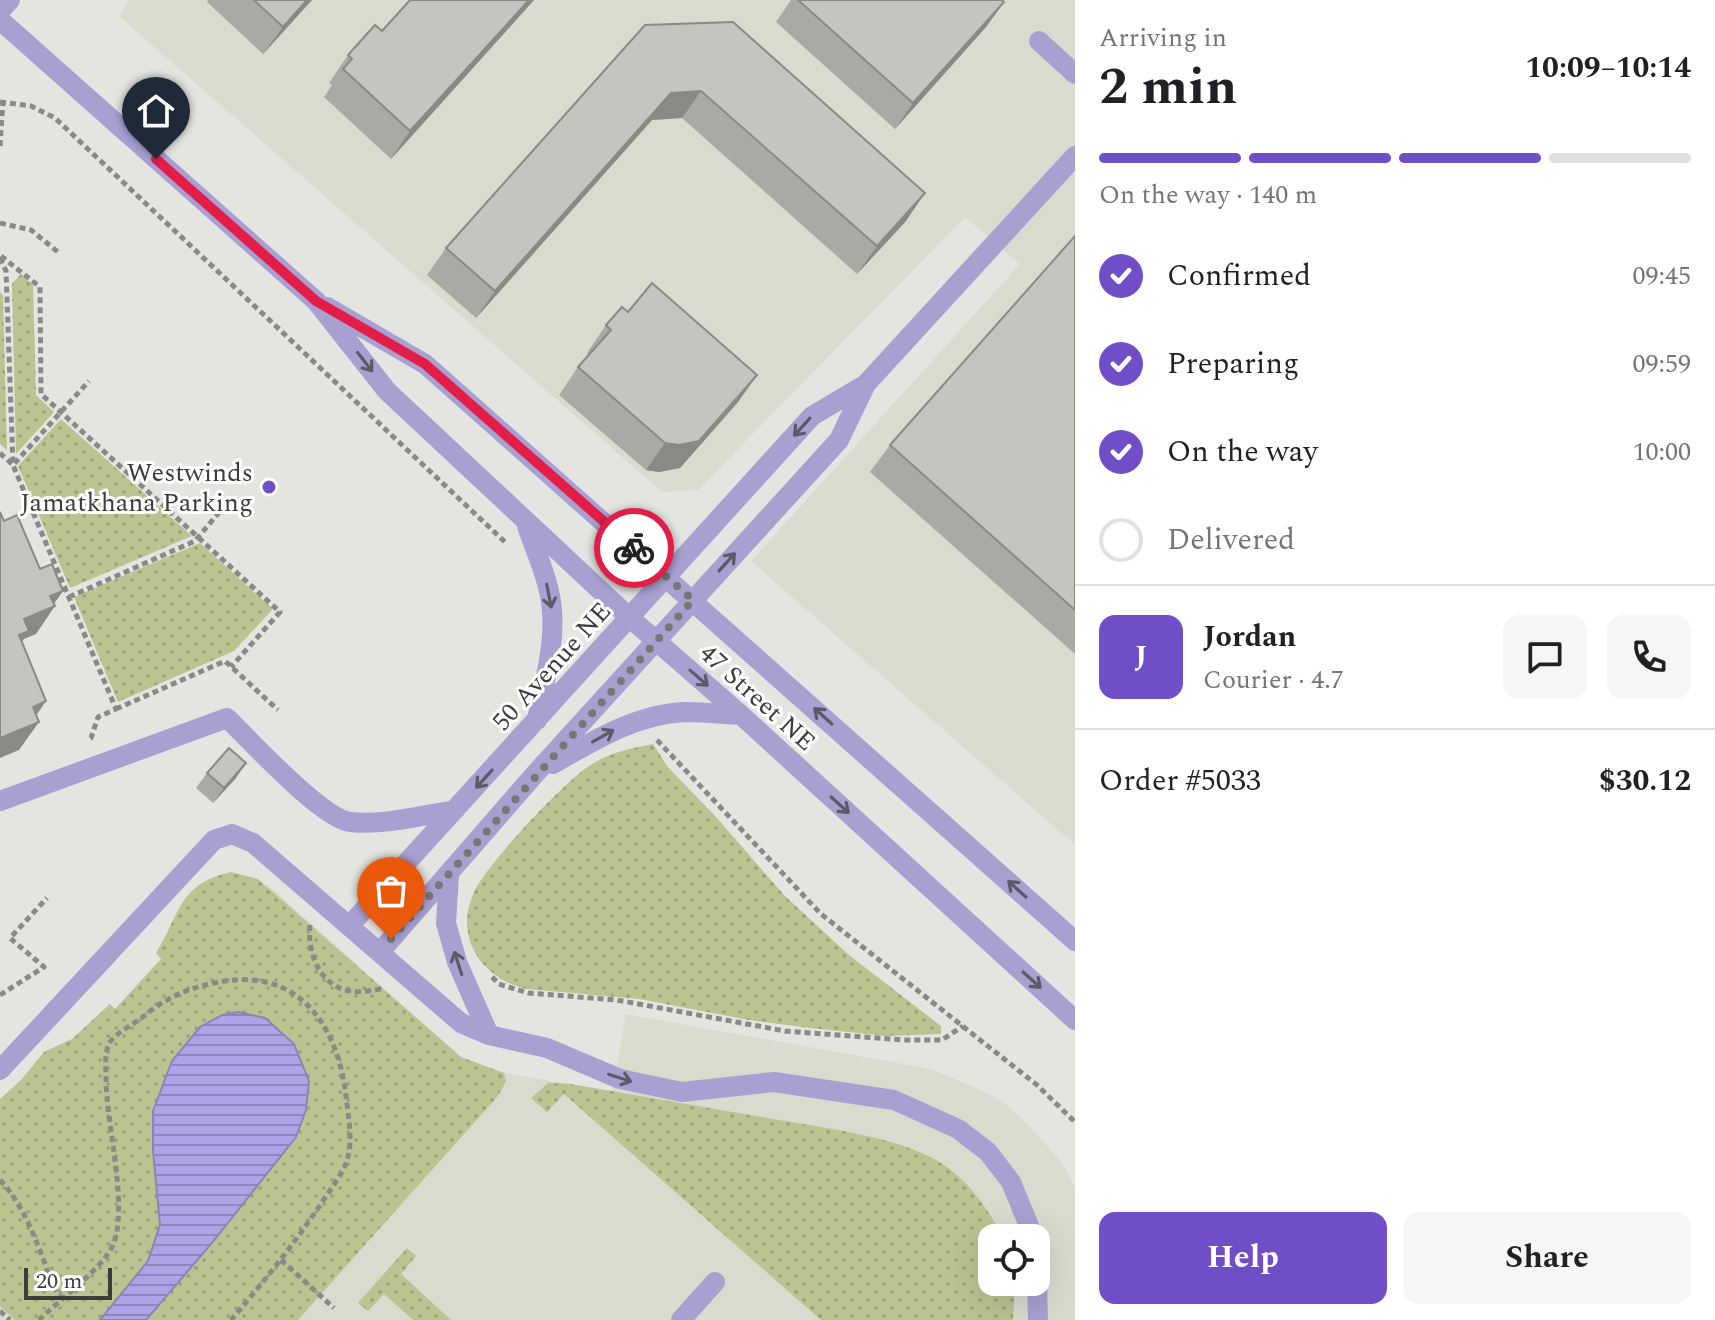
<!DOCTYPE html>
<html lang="en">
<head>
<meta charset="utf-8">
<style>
	body { margin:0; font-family:Spectral,serif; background:#f6f6f6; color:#202124; height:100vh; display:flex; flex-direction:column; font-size:30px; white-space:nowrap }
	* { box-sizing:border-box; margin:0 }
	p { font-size:26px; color:#757577 }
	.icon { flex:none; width:44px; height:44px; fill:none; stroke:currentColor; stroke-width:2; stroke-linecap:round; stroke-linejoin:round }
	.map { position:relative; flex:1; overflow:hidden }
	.details { display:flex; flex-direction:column; background:#fff; width:640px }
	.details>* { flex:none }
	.tools { position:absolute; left:978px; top:1224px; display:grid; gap:16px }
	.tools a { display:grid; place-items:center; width:72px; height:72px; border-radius:16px; background:#fff; box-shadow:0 8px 32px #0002; font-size:40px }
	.scale { position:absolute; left:24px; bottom:20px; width:88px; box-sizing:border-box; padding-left:8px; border:4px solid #3c3c3b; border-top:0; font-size:22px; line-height:28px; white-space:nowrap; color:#3c3c3b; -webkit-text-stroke:6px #fff; paint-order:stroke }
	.pin { position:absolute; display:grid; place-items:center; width:68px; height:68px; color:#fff; margin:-82px -34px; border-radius:50% 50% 50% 0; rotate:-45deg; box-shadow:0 0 8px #0007 }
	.pin .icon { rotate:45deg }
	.courier { position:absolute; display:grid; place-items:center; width:80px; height:80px; margin:-40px; border:6px solid #e11d48; border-radius:50%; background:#fff; color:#222; box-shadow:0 2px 10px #0007 }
	.headline em { font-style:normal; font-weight:700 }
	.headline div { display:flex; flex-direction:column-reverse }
	.headline { display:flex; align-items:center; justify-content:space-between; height:136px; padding:0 24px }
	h1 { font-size:52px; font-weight:700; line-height:60px }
	.bar { display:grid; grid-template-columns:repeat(4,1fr); gap:12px 8px; align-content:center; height:96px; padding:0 24px }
	.bar i { height:10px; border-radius:6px; background:#e0e0e0 }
	.bar .selected { background:#6f4ec7 }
	.bar p { grid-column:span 4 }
	.line { display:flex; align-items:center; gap:20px; padding:0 24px; border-top:2px solid #e0e0e0 }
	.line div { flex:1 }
	.round { display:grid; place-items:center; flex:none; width:84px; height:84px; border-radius:16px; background:#f6f6f6 }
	ol { padding:0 24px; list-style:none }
	li { display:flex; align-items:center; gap:24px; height:88px }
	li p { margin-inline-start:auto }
	li .icon { padding:8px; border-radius:50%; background:#6f4ec7; color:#fff; stroke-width:4 }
	li:last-child { color:#757577 }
	li i { width:44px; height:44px; border:4px solid #e0e0e0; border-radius:50% }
	.button { display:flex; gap:16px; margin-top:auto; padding:16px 24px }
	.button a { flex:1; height:92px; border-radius:16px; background:#6f4ec7; color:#fff; font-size:32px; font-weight:700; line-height:92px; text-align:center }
	.button a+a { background:#f6f6f6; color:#202124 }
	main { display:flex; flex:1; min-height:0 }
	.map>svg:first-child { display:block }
	.built { fill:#d9dbcf; fill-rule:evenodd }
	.grass { fill:url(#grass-dots) }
	.water { fill:url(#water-rules); stroke:#8c84b4; stroke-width:2 }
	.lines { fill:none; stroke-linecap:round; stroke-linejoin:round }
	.path { stroke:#898987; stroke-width:5; stroke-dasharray:6 4; stroke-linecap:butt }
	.minor { stroke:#a7a0d1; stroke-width:20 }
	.wall { fill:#a9a9a5 }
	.shaded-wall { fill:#898a86 }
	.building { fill:#c4c5c0; stroke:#898a86; stroke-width:2 }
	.oneway { stroke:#5c5a68 }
	.done { stroke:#777775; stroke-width:8; stroke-dasharray:0 14.4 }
	.route { stroke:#e11d48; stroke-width:10 }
	.poi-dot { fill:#6f4ec7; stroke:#fff; stroke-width:3 }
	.labels { text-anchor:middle; stroke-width:6; stroke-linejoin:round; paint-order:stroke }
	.poi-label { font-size:26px; fill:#3c3c3b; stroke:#fff; text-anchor:end }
	.street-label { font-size:26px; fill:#3c3c3b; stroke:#fff }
</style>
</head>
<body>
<main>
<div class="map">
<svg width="1075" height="1320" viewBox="0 0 1075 1320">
	<defs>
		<pattern id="grass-dots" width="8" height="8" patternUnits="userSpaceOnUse" patternTransform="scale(2)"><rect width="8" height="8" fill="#bbc490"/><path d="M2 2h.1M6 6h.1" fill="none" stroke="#99a077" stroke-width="1.8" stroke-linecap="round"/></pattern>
		<pattern id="water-rules" width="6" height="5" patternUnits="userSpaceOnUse" patternTransform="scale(2)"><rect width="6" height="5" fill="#afa3e8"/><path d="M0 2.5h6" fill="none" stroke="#9086bd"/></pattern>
	</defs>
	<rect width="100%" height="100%" fill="#e4e5e1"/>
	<path class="built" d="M129 0H1075V845L751 561 1020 264 965 217 698 490 662 492 119 16Z
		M251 885H268L461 1057 504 1073 612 1091 626 1014 931 1069 988 1093 1008 1106 1026 1123 1061 1161 1075 1187V1320H0V1137ZM992 1238H1036V1282H992Z"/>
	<path class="grass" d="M21 274 33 285 36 395 54 412 16 454 12 284Z
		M0 292 3 295 7 450 0 444Z
		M61 419 192 536 70 588 18 466Z
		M200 543 273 609 234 651 118 702 74 597Z
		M653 744 667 766 716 817 785 896 849 955 941 1026V1034L886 1036 810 1028 749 1020 639 999 527 989C482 979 453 937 474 892 487 864 563 783 589 766 608 753 632 748 653 744Z
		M231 872 258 879 461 1057 504 1073 506 1081 498 1096 298 1320H15L0 1306V1099L21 1080 44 1052 72 1039 110 1004 115 1009 161 959 156 953C181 913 178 884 231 872Z
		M548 1083 570 1084C640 1096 709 1108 779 1120 826 1128 897 1137 938 1161 968 1179 987 1208 1004 1238H992V1282H1015L1013 1320H821L564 1094 547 1112 531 1098Z
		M407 1248 416 1256 401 1274 451 1320H413L384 1294 368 1311 358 1303Z"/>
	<path class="water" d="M238 1012 265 1018 294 1044 309 1081 306 1110 296 1137 211 1244 146 1320H100L148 1261 160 1225 153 1151V1111L172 1061 200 1027 222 1015Z"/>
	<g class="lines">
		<path class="path" d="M0 102 31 106 55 118 505 542
			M0 146 3 101
			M0 223 31 230 58 252
			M1 256 40 287 41 394 280 612 231 667
			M0 258 6 271 13 465 116 709 98 717 91 738 88 740
			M0 453 13 465 89 381
			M69 597 195 541 226 504
			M116 709 225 661 278 710
			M657 740 821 914 1037 1085 1075 1122
			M310 925C307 952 319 986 350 991 360 993 372 990 382 989
			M492 977 499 984 528 993 617 1000 785 1031 904 1040H942L963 1026
			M0 995 44 967 10 938 47 898
			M0 1180C20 1201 32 1230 43 1258 48 1272 51 1286 62 1298
			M281 1260 334 1308
			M0 1311 10 1320
			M39 1320C58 1301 103 1268 113 1245 129 1206 106 1124 106 1078 106 1066 104 1053 110 1042 119 1031 133 1025 144 1016 164 999 188 988 214 983 295 965 337 1021 346 1096 348 1116 354 1143 346 1163 341 1177 329 1191 321 1204 293 1245 263 1283 231 1320"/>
		<path class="minor" d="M0 11 10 0
			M0 20 316 301 387 391 630 618 741 715 1075 1020
			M1039 41 1075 74
			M327 307 425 364 1075 941
			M527 526C534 547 544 569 549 591 559 633 545 679 537 720
			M553 764C593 741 636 714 685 712 703 712 722 714 741 715
			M0 801 227 718C251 741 320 817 350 822 382 826 424 815 455 810
			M449 875 446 923 457 962 489 1035
			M350 925 812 416 866 384
			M380 952 535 774 839 440 866 384 1075 156
			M0 1070 214 840 232 834 253 843 461 1023 489 1035 547 1048 620 1079 682 1092 774 1082 894 1100 958 1129 988 1152 1011 1182 1034 1238
			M1036 1246 1038 1320
			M681 1320 715 1282"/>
	</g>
	<path class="wall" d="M208 0H312L263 54 207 2Z
		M410 0H534L391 159 324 97 332 85 329 83 348 55 382 31Z
		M791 0H1002L1004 2 986 27 895 129 776 22Z
		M645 25 906 221 857 274 682 118 652 120 476 318 427 275 446 248Z
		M1075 236V654L870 472 890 445Z
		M628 312 757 375 738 402 680 468 659 472 646 470 559 395 578 367 589 355 587 353 606 325Z
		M207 773 236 778 213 803 196 788Z"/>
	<path class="shaded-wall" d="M307 0H312L263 54 283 27Z
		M529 0H534L391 159 410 131Z
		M1004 2 986 27 895 129 913 103Z
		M701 91 682 118 652 120 476 318 495 291 671 93Z
		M925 193 906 221 857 274 877 246Z
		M757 375 738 402 680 468 659 472 646 470 665 443Z
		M63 591 51 608 55 606 36 634 24 639 10 658 24 619 50 596Z
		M46 701 29 726 39 722 19 750 0 758V738L33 707Z
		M246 763 236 778 213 803 224 788Z"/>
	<path class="building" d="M254 0H307L283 27Z
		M410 0H529L410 131 343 69 352 59 348 55 375 25 382 31Z
		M798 0H1002L1004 2 913 103Z
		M733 22 925 193 877 246 701 91 671 93 495 291 446 248 645 25Z
		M1075 236V610L890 445Z
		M652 283 757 375 699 441 679 445 665 443 578 367 611 330 606 325 622 307 628 312Z
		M0 512 4 521 17 515 40 569 52 564 63 591 50 596 55 606 24 619 29 631 19 635 46 701 33 707 39 722 0 738Z
		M229 748 246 763 224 788 207 773Z"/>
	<defs><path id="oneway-shaft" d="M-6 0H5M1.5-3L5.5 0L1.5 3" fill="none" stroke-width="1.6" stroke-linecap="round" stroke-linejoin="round" transform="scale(2)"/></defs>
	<g class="oneway">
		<use href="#oneway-shaft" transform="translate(365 362) rotate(52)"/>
		<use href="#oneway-shaft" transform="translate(802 427) rotate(132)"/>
		<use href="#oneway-shaft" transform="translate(727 562) rotate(-48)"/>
		<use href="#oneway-shaft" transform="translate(549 596) rotate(79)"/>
		<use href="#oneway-shaft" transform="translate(699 678) rotate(41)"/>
		<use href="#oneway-shaft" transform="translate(823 716) rotate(-138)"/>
		<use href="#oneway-shaft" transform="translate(603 736) rotate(-29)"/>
		<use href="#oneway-shaft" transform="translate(484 779) rotate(132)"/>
		<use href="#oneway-shaft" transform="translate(840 805) rotate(42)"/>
		<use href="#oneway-shaft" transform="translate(1017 889) rotate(-138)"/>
		<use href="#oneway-shaft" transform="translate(458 963) rotate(-108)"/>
		<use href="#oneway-shaft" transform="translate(1032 980) rotate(42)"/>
		<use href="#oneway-shaft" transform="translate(620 1078) rotate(18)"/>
	</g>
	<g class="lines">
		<path class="done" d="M391 939 693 600 634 548"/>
		<path class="route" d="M156 159 316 301 425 364 634 548"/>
	</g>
	<circle class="poi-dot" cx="269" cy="487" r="8"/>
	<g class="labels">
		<g class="poi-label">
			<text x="253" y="481">Westwinds<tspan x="253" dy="30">Jamatkhana Parking</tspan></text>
		</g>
		<g class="street-label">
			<text transform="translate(551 666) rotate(-48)" y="9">50 Avenue NE</text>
			<text transform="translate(758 697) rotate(42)" y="9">47 Street NE</text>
		</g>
	</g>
</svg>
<div class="tools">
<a><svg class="icon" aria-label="locate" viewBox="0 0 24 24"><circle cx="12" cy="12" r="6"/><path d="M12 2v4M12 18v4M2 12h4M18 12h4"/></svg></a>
</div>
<div class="scale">20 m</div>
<div class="pin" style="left:391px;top:939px;background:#ea580c"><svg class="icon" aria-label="bag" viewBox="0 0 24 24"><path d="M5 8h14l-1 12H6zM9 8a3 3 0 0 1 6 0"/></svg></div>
<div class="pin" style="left:156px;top:159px;background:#1f2937"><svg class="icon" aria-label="home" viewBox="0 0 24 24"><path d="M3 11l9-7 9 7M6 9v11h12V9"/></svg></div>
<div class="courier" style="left:634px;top:548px"><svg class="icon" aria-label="bike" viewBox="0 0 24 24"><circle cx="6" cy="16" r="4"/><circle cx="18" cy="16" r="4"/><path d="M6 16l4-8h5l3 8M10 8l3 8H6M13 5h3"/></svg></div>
</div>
<section class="details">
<div class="headline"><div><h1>2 min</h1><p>Arriving in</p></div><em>10:09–10:14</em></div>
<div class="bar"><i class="selected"></i><i class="selected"></i><i class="selected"></i><i></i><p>On the way · 140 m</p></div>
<ol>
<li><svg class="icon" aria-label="check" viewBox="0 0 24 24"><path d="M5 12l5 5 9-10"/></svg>Confirmed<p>09:45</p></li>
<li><svg class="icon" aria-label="check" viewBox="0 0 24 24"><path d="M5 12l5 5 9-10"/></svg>Preparing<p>09:59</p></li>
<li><svg class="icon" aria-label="check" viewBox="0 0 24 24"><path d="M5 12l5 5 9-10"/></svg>On the way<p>10:00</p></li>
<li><i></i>Delivered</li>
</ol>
<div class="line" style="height:144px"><b class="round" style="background:#6f4ec7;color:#fff">J</b><div><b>Jordan</b><p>Courier · 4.7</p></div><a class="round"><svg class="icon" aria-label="chat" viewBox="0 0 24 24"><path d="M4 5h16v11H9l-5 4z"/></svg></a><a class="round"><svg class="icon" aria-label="phone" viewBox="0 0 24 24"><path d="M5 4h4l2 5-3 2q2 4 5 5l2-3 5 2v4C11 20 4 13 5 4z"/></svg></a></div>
<div class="line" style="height:104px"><div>Order #5033</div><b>$30.12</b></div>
<div class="button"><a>Help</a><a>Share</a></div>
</section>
</main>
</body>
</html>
